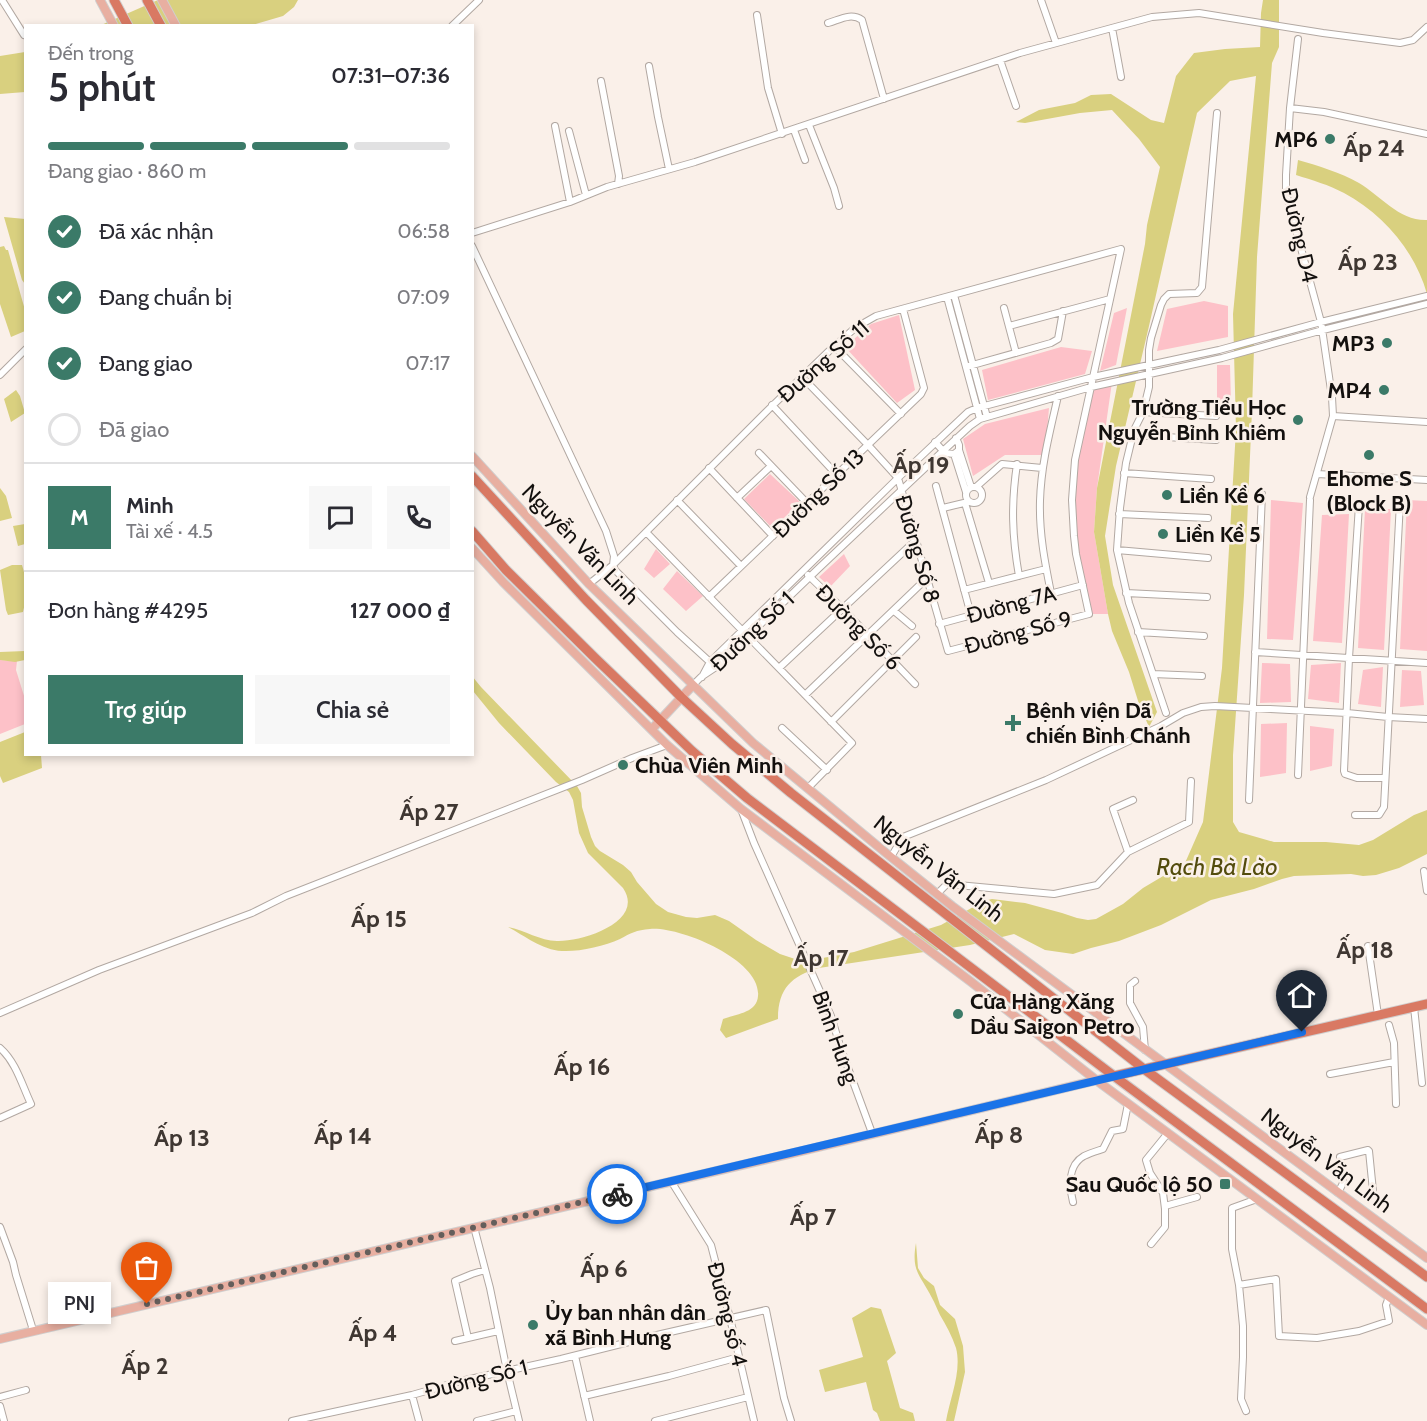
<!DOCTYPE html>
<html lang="vi">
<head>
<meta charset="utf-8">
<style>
	body { margin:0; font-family:Cabin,sans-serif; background:#f7f7f7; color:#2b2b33; height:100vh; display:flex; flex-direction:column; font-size:22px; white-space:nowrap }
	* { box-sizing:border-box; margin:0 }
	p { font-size:20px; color:#7c7c81 }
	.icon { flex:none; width:33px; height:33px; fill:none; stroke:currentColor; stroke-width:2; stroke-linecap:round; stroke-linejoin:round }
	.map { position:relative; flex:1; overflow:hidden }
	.panel { position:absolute; left:24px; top:24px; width:450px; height:732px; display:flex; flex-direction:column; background:#fff; border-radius:0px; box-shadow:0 3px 9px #0003 }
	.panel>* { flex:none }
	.pin { position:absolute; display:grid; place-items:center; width:51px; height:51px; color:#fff; margin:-62px -26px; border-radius:50% 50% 50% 0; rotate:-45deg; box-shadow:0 0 6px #0007 }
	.pin .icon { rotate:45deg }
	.courier { position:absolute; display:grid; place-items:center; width:60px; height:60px; margin:-30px; border:4px solid #1a73e8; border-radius:50%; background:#fff; color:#222; box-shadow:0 2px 8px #0007 }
	.bubble { position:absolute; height:42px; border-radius:0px; background:#fff; box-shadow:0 3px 9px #0003; font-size:20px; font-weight:600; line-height:42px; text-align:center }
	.summary em { font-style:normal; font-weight:600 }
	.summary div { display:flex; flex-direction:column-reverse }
	.summary { display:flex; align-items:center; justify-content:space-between; height:102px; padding:0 24px }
	h1 { font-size:39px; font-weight:600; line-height:45px }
	.bar { display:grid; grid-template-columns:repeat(4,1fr); gap:9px 6px; align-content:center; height:72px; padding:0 24px }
	.bar i { height:8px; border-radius:4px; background:#e1e1e2 }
	.bar .current { background:#3b7a68 }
	.bar p { grid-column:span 4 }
	.line { display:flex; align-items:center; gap:15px; padding:0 24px; border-top:2px solid #e1e1e2 }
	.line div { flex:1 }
	.round { display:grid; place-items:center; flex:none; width:63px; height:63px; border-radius:0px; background:#f7f7f7 }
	ol { padding:0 24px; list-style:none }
	li { display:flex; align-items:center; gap:18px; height:66px }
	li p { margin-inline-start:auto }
	li .icon { padding:6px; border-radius:50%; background:#3b7a68; color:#fff; stroke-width:4 }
	li:last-child { color:#7c7c81 }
	li i { width:33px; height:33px; border:3px solid #e1e1e2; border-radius:50% }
	.primary-button { display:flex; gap:12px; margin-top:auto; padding:12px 24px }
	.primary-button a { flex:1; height:69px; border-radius:0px; background:#3b7a68; color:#fff; font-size:24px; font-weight:600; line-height:69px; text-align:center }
	.primary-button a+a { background:#f7f7f7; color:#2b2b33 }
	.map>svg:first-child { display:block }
	.green { fill:#fdc1c8 }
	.water { fill:#d9d07f }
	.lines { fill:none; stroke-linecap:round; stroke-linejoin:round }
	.minor-casing { stroke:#b2a8a2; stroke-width:8 }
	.major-casing { stroke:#d0cfcf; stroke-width:10 }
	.highway-casing { stroke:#d0cfcf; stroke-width:11 }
	.minor { stroke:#fff; stroke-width:6 }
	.major { stroke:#e8afa1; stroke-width:8 }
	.highway { stroke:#d97963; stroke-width:9 }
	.done { stroke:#645e5b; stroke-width:6; stroke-dasharray:0 10.8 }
	.route { stroke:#1a73e8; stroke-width:8 }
	.poi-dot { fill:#3b7a68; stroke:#faf0e9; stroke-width:2 }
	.labels { text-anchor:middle; stroke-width:5; stroke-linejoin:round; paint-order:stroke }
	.poi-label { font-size:22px; font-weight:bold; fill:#13100e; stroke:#faf0e9; text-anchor:start }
	.street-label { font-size:22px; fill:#13100e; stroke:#faf0e9 }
	.neighbourhood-label { font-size:24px; font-weight:bold; fill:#3f3732; stroke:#faf0e9 }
	.water-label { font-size:24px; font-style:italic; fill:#534c0d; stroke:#faf0e9 }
</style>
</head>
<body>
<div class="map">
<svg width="1427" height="1421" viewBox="0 0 1427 1421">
	<rect width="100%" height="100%" fill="#faf0e9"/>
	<path class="green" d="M1204 301 1228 306V337L1157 351 1167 309Z
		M1127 308 1116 365 1100 371 1114 313Z
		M899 315 915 390 897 403 845 347 871 324Z
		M1061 347 1092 351 1085 374 988 400 982 370Z
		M1217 365H1230L1231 405H1217Z
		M1112 382 1097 488 1094 532 1108 614H1089L1074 536 1075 460 1091 387Z
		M1049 408 1045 455H1005L973 476 963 439 985 424Z
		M770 474 800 502 773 529 744 499Z
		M1271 500 1303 503 1293 640 1267 639Z
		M1407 500 1427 501V651L1400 649Z
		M1365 509H1391L1384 650 1358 648Z
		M1349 514 1342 643 1313 641 1322 515Z
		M656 549 670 564 654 578 644 569Z
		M844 554 850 566 830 587 819 577Z
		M677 571 703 596 686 611 663 589Z
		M0 660 17 661 16 670 25 699V724L0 734Z
		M1262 663 1290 664 1291 702 1260 703Z
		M1341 663 1339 703 1308 699 1311 665Z
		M1383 667 1381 707 1358 704 1363 670Z
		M1402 670 1421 671 1424 705 1400 707Z
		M1287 723 1286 773 1260 777 1261 724Z
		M1310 726 1334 729 1332 766 1310 771Z"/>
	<path class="water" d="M158 0H298L294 7 283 16 252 25 99 26Z
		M1263 0H1279V47L1272 63 1257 257 1252 410 1244 595 1233 755V822L1239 832 1274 842H1326L1359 845 1373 840 1414 815 1427 810V854L1399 868 1376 875 1363 876 1351 874 1294 876 1282 879 1254 889 1211 900 1161 925 1119 941 1091 948 1073 954 1045 950 1014 934 970 945 819 968C791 976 778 989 778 1019L726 1038 720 1030 723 1019C736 1014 757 1013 758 996 762 960 679 926 650 929 636 930 631 933 620 939 604 946 579 952 562 951 542 950 525 936 508 927 525 930 540 941 557 941 581 942 646 922 623 888L588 853 579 833 573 800 569 792 556 782 499 723 473 691 472 676 481 687 577 786 581 793 582 807 591 837 595 846 600 851 623 865 631 872 637 882 656 904 668 912 686 917 697 918 715 915 729 921 756 940 780 954 798 960 807 961 854 952 941 925 984 901 992 899 1025 903 1062 913 1077 918 1088 920 1096 919 1123 904 1143 888 1185 863 1203 822 1222 668 1236 429 1233 314 1256 76 1230 81 1197 113 1149 326 1116 466 1105 536 1113 585 1157 712 1149 727 1139 704 1129 672 1112 631 1108 614 1094 532 1097 488 1145 244 1147 225 1160 167 1139 139 1112 110 1080 113 1025 123 1016 122 1039 110 1075 103 1091 95 1111 94 1151 120 1164 123 1176 76 1194 53 1225 49 1260 47 1261 13Z
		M25 52V92L0 94V56Z
		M1298 160C1319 166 1339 172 1359 183 1381 196 1399 221 1427 220V294C1415 251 1383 214 1344 193 1329 185 1312 180 1296 175Z
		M4 217 25 219V284L22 280Z
		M4 246 6 250H8L25 310V331L11 337 0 304V247Z
		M16 390 20 396 25 413 11 422 4 399Z
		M0 488 6 496 12 518 0 521Z
		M25 524V544L18 546 13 526Z
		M12 565H22C27 580 27 596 23 612L8 615 6 610 0 570Z
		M25 651V660L15 662 0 660V652Z
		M25 732 26 754 41 755 42 768 3 783 0 776V742Z
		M916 1243 918 1268 924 1278 934 1286 940 1305 955 1319 963 1346 965 1372 954 1421H946C950 1398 962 1371 956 1348 952 1336 946 1325 940 1315 937 1309 935 1303 932 1298 920 1274 911 1272 916 1243Z
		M871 1307 881 1309 896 1353 887 1361 900 1408 913 1413 915 1421H880L877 1413 873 1410 866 1382 825 1392 819 1370 863 1357 852 1318Z"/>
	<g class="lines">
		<defs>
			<path id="minor" d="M2 0 24 35
				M1041 0 1056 43
				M757 15 768 88 782 134
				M828 23C839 20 851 12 862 20L884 99
				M452 26 479 0
				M1112 28 1121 77
				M1000 60 1016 106
				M649 66 658 117 669 169
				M601 81 619 176 618 184
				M1290 108 1298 39
				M809 125 834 188 839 206
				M555 126 570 202
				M794 130 805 160
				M569 131 586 195
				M472 233 570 202 607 187 695 162 1020 53 1152 17 1199 13 1323 33 1400 43 1413 40 1427 27
				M472 246 606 531 614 556 613 565 615 570 677 632 711 663
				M954 295 987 417
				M947 297 980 419
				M1004 308 1016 353
				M1009 326 1110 299
				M834 346 901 414
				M969 366 1051 343 1058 339 1063 311
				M0 375 26 349
				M772 405 837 475
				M1143 412 1216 416
				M1333 416 1427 422
				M1133 435 1216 440
				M935 442 945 453 954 454 959 450V445L956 438
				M959 450 971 487
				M759 453 807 503
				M954 454 966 492
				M1017 464C1011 504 1012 536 1019 576
				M709 468 773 536
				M1124 473 1211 479
				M1317 474 1427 480
				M936 486 971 615
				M976 487 1002 464 1042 468
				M966 495a8 8 0 1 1 16 0a8 8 0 1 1-16 0Z
				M1310 497 1333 416 1332 397 1321 322 1286 193V175L1290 108 1324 112 1427 134
				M737 498 771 466
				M677 500 741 566
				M965 503 989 583
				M1359 505 1349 658 1344 771 1345 774 1357 778H1385
				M943 508 968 502
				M1119 514 1208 518
				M646 532 852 743 808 788
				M1117 550 1208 558
				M808 575 843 609 915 684
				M589 584 613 565 770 408 829 351 855 328 876 316 1121 249 1075 460 1072 500 1074 536 1076 554 1089 614 948 651 898 478 868 445 802 377
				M964 590 1046 569
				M1051 593C1045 563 1039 533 1040 501 1041 465 1050 431 1058 396
				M1126 593 1207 597
				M709 597 921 394 924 388 903 309
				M894 611 912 626
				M939 624 1083 585
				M1138 632 1204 636
				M1255 652 1427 663
				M779 668 916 540
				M1153 674 1202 676
				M702 677 710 662 898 478 968 412 977 408 1093 377 1219 350 1321 322 1427 296
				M693 685 701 677 716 667 819 568 943 451 970 426 980 419 1091 387 1222 358 1323 330 1427 304
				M805 695 926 579
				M1166 713 1129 603 1117 550 1120 508 1126 463 1134 430 1143 412 1149 387V350L1151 338 1161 305 1164 299 1169 294 1197 293 1202 287 1217 113
				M831 722 916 637
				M782 728 827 770
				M1298 775 1310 500
				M1249 800 1262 494
				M741 809 754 843 831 1016 841 1049 872 1133
				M1355 815H1379L1384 807 1400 502
				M1128 852 1113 809 1133 800
				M891 857 903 837 1046 780 1161 726 1183 713 1201 707 1215 706 1347 713 1388 717 1427 719
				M1424 871 1427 891
				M937 894 947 884 1054 894 1097 885 1128 852 1189 822 1191 781
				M1368 946 1378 1015
				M1135 981 1130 985V1003L1143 1027 1145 1050
				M1414 1007 1422 1083
				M0 1013 99 970 252 913 286 896 582 780 632 758 667 745
				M1389 1025 1394 1043 1396 1104
				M0 1048C16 1062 22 1085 31 1104L0 1118
				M1330 1074 1394 1062
				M1340 1157 1368 1150 1369 1151 1373 1191
				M671 1181 711 1245 730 1318 754 1421
				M1338 1193 1343 1183 1342 1172
				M1073 1202C1069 1186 1068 1165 1084 1156 1090 1153 1097 1151 1103 1149L1112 1131 1123 1129 1128 1104
				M1165 1206 1197 1197
				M0 1227 13 1262 16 1275 33 1330
				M474 1227 490 1288 507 1371 519 1421
				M1151 1244 1165 1227V1209L1163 1193 1150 1173 1146 1160 1168 1133
				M1239 1285 1276 1279 1279 1336 1317 1338 1359 1331 1389 1321 1386 1305 1389 1297
				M468 1338 455 1281 472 1274 485 1270
				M455 1341 498 1331
				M575 1356 590 1421
				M412 1395 419 1421
				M584 1396 669 1376 739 1357
				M0 1397 26 1390
				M0 1406 4 1421
				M1246 1411 1241 1399 1243 1357V1326L1239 1285 1232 1249V1208L1257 1199
				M292 1421 412 1395 461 1381 561 1359 657 1335 766 1310 784 1398 791 1421
				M477 1421 516 1411
				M655 1421 748 1397"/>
			<path id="major" d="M100 0 114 26
				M162 0 176 26
				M472 456 589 584 753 743 886 853 952 906 1427 1258
				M472 548 503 582 667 745 741 809 970 981 1096 1080 1427 1325
				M652 729 693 685
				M0 1339 806 1150 1114 1076"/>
			<path id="highway" d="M114 0 128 26
				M147 0 161 26
				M472 476 586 600 681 697 732 744 791 793 1144 1069 1427 1277
				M472 531 506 570 595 658 692 751 747 798 1114 1076 1427 1309
				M1114 1076 1427 1004"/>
		</defs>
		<use href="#minor" class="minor-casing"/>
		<use href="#major" class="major-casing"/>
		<use href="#highway" class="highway-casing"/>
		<use href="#minor" class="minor"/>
		<use href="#major" class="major"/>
		<use href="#highway" class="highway"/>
	</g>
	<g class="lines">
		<path class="done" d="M147 1304 617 1194"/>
		<path class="route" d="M617 1194 1302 1032"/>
	</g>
	<g class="poi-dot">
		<circle cx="1330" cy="139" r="6"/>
		<circle cx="1387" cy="343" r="6"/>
		<circle cx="1384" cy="390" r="6"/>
		<circle cx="1298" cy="420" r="6"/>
		<circle cx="1369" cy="455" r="6"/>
		<circle cx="1167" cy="495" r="6"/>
		<circle cx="1163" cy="534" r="6"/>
		<path d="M1010 714h6v6h6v6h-6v6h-6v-6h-6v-6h6z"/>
		<circle cx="623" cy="765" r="6"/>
		<circle cx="958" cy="1014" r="6"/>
		<rect x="1219" y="1178" width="12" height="12" rx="3"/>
		<circle cx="533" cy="1325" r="6"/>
	</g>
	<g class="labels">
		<g class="poi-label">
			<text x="1318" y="147" text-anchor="end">MP6</text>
			<text x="1375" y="351" text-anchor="end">MP3</text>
			<text x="1372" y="398" text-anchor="end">MP4</text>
			<text x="1286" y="415" text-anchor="end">Trường Tiểu Học<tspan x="1286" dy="25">Nguyễn Bỉnh Khiêm</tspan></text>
			<text x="1369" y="486" text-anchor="middle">Ehome S<tspan x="1369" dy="25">(Block B)</tspan></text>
			<text x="1179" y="503">Liền Kề 6</text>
			<text x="1175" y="542">Liền Kề 5</text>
			<text x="1026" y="718">Bệnh viện Dã<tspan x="1026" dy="25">chiến Bình Chánh</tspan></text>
			<text x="635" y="773">Chùa Viên Minh</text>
			<text x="970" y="1009">Cửa Hàng Xăng<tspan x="970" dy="25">Dầu Saigon Petro</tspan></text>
			<text x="1213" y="1192" text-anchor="end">Sau Quốc lộ 50</text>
			<text x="545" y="1320">Ủy ban nhân dân<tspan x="545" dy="25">xã Bình Hưng</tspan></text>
		</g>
		<g class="street-label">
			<text transform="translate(1300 235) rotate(77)" y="8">Đường D4</text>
			<text transform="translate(823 361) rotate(-41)" y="8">Đường Số 11</text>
			<text transform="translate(818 493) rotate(-44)" y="8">Đường Số 13</text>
			<text transform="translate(581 544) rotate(46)" y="8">Nguyễn Văn Linh</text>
			<text transform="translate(918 549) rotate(74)" y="8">Đường Số 8</text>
			<text transform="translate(1011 604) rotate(-15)" y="8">Đường 7A</text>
			<text transform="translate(859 627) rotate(45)" y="8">Đường Số 6</text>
			<text transform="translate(752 631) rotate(-43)" y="8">Đường Số 1</text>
			<text transform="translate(1018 632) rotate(-15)" y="8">Đường Số 9</text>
			<text transform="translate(939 868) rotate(38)" y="8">Nguyễn Văn Linh</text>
			<text transform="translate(836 1037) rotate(70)" y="8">Bình Hưng</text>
			<text transform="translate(1327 1160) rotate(37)" y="8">Nguyễn Văn Linh</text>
			<text transform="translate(728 1314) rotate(76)" y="8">Đường số 4</text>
			<text transform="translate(476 1379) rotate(-14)" y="8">Đường Số 1</text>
		</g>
		<g class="neighbourhood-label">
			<text x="1374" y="156">Ấp 24</text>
			<text x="1368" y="270">Ấp 23</text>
			<text x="921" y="473">Ấp 19</text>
			<text x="429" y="820">Ấp 27</text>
			<text x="379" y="927">Ấp 15</text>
			<text x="1365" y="958">Ấp 18</text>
			<text x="821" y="966">Ấp 17</text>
			<text x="582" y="1075">Ấp 16</text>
			<text x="999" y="1143">Ấp 8</text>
			<text x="343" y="1144">Ấp 14</text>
			<text x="182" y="1146">Ấp 13</text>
			<text x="813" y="1225">Ấp 7</text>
			<text x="604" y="1277">Ấp 6</text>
			<text x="373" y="1341">Ấp 4</text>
			<text x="145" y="1374">Ấp 2</text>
		</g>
		<g class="water-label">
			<text x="1217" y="875">Rạch Bà Lào</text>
		</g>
	</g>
</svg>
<div class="pin" style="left:147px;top:1304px;background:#ea580c"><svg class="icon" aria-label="bag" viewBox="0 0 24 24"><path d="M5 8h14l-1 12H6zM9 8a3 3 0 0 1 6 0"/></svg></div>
<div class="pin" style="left:1302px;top:1032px;background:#1f2937"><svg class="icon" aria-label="home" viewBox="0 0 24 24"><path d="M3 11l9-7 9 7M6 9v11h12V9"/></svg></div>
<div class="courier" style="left:617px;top:1194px"><svg class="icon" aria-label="bike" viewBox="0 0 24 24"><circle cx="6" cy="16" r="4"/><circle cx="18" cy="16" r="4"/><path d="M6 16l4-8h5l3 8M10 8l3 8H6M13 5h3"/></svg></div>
<div class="bubble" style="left:48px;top:1282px;width:63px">PNJ</div>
<section class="panel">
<div class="summary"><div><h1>5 phút</h1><p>Đến trong</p></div><em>07:31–07:36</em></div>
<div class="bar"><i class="current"></i><i class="current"></i><i class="current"></i><i></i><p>Đang giao · 860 m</p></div>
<ol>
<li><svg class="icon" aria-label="check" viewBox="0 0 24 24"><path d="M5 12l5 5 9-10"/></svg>Đã xác nhận<p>06:58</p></li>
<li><svg class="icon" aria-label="check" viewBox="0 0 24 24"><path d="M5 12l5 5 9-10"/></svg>Đang chuẩn bị<p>07:09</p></li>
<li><svg class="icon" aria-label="check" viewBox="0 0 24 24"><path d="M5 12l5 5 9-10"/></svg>Đang giao<p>07:17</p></li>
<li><i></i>Đã giao</li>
</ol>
<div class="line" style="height:108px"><b class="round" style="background:#3b7a68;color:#fff">M</b><div><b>Minh</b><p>Tài xế · 4.5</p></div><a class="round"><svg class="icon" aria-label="chat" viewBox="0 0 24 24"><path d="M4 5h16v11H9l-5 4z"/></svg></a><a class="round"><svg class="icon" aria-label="phone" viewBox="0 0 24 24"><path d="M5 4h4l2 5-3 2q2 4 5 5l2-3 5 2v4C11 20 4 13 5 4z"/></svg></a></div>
<div class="line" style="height:78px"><div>Đơn hàng #4295</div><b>127 000 ₫</b></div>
<div class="primary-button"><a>Trợ giúp</a><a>Chia sẻ</a></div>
</section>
</div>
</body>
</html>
